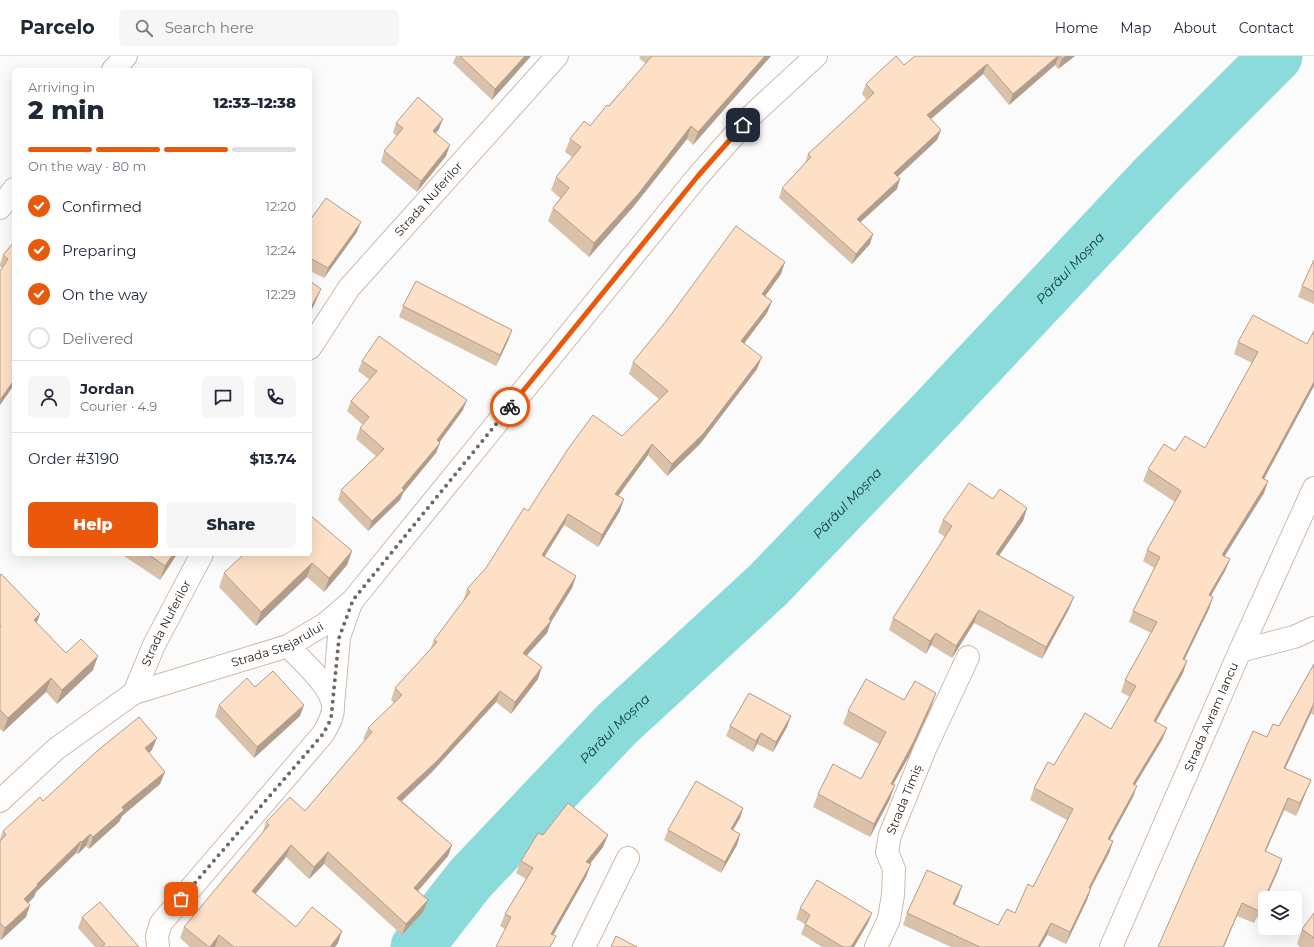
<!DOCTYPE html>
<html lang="en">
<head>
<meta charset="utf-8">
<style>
	body { margin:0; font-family:Montserrat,sans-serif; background:#f6f6f7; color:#1f2937; height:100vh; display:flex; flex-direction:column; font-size:15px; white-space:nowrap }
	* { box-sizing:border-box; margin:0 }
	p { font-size:13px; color:#747a83 }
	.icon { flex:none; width:22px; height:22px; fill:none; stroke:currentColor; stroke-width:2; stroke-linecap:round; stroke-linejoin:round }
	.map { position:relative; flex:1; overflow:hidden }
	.details { position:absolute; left:12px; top:12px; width:300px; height:488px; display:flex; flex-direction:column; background:#fff; border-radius:6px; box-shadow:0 4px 16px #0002 }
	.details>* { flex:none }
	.tools { position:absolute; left:1258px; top:835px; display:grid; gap:8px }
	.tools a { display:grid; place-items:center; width:44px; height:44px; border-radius:6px; background:#fff; box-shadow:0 4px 16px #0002; font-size:20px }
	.pin { position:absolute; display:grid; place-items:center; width:34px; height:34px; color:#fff; margin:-17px; border-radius:8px; box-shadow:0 2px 6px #0006 }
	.courier { position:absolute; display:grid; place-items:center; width:40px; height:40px; margin:-20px; border:3px solid #ea580c; border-radius:50%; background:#fff; color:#222; box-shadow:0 1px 5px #0007 }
	.head em { font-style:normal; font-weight:800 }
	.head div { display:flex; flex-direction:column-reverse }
	.head { display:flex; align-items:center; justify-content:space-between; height:68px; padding:0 16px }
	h1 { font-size:26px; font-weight:800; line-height:30px }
	.bar { display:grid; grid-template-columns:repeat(4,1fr); gap:6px 4px; align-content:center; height:48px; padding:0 16px }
	.bar i { height:5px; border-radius:3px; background:#e0e1e3 }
	.bar .active { background:#ea580c }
	.bar p { grid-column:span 4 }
	.line { display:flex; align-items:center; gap:10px; padding:0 16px; border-top:1px solid #e0e1e3 }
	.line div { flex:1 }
	.round { display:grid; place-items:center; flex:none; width:42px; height:42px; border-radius:6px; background:#f6f6f7 }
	ol { padding:0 16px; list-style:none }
	li { display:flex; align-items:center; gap:12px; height:44px }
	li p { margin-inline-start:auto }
	li .icon { padding:4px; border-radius:50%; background:#ea580c; color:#fff; stroke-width:4 }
	li:last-child { color:#747a83 }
	li i { width:22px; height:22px; border:2px solid #e0e1e3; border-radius:50% }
	.primary-button { display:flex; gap:8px; margin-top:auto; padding:8px 16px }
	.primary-button a { flex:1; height:46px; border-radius:6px; background:#ea580c; color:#fff; font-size:16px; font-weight:800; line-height:46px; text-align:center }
	.primary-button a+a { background:#f6f6f7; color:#1f2937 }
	header { display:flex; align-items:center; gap:24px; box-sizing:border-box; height:56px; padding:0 20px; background:#fff; border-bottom:1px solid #e0e1e3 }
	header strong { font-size:19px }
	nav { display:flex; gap:22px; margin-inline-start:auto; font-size:14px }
	.search { width:280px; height:36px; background:#f6f6f7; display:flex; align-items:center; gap:10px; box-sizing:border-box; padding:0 14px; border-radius:6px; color:#747a83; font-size:15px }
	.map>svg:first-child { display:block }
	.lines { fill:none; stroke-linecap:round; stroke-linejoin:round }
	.river { stroke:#8cdbdb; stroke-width:53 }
	.minor-casing { stroke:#d2b8a3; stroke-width:24 }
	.major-casing { stroke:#d2b8a3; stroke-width:24 }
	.minor { stroke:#fff; stroke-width:22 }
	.major { stroke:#fff; stroke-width:22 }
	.wall { fill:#dac1aa }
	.shaded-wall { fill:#b19d8b }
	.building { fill:#fde0c6; stroke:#b19d8b }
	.done { stroke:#6f6964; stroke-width:4; stroke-dasharray:0 7.2 }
	.route { stroke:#ea580c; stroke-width:5 }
	.labels { text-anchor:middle; stroke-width:4; stroke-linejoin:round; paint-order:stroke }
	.street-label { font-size:12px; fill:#241b12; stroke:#fff }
	.water-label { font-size:13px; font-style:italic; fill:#0b3334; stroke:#fff }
</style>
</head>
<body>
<header>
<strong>Parcelo</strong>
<div class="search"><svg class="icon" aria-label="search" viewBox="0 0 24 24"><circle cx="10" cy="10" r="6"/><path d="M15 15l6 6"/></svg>Search here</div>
<nav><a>Home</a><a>Map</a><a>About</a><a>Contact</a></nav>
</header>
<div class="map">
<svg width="1314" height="891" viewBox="0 0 1314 891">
	<rect width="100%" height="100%" fill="#fbfbfb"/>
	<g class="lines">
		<path class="river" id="s1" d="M417 891 470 823 617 668 768 529 935 355 1156 120 1276 0"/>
		<defs>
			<g id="minor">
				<path d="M113 14 126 0"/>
				<path d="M0 152 14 133"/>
				<path id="s2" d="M310 292 349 232 557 0"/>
				<path d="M1240 595 1294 581 1314 572"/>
				<path id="s3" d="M134 637 154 589 202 498"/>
				<path d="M333 649 339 581 351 547"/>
				<path id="s4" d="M0 745 56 693 134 637 288 590 325 568 353 544 698 120 752 59 816 0"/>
				<path d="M158 891 157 880 161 867 323 678C328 669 334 660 333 649 331 630 301 604 288 590"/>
				<path d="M584 891 628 802"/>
				<path id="s5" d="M876 891 889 863 893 839 894 813 887 796 890 779 925 693 968 601"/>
			</g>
			<g id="major">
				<path id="s6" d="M1111 891 1240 595 1314 432"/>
			</g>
		</defs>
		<use href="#minor" class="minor-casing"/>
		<use href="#major" class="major-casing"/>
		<use href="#minor" class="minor"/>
		<use href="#major" class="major"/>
	</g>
	<path class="wall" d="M456 0H531L492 44 453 7Z
		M640 0H771L693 89 687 83 634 150 589 201 548 165 553 152 560 142 551 134 556 121 572 101 565 96 570 83 590 70 646 8 639 2Z
		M915 0H1075L1058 13 1055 9 1009 49 983 18 931 63 941 74 937 84 898 120 897 133 860 166 870 188 852 208 779 142 782 132 805 107 808 98 867 44 862 38 866 28 904 9Z
		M396 67 439 73 436 77 446 100 417 136 381 106 384 95 397 80 393 77Z
		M310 164 357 176 324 222 310 215Z
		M14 186 0 349 2 212 0 210V208L3 199Z
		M1314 204V248L1298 241 1302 230Z
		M781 218 765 240 772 245 767 257 744 287 757 313 700 388 667 420 648 399 618 440 620 455 598 491 564 469 544 501 576 520 572 532 551 566 547 577 527 599 538 623 511 658 496 646 432 716 402 745 452 789 448 800 418 835 428 844 423 856 402 879 324 808 309 823 286 801 255 838 296 871 338 887 335 891H190L180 882 184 871 262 778 266 766 305 755 365 684 363 683 368 672 394 647 391 644 395 632 430 594 434 584 463 545 467 533 486 512 528 455 622 380 659 343 629 318 633 306Z
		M403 250 512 274 508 285 496 310 399 261Z
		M1314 275V330L1264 423 1268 425 1264 437 1224 500 1230 503 1225 515 1211 540 1209 553 1184 604 1183 617 1156 666 1167 672 1162 684 1135 729 1133 741 1110 784 1113 785 1109 797 1091 832 1087 844 1066 888 1047 879 1040 891H951L903 869 907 857 962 830 954 849 998 869 1015 857 1033 831 1067 764 1030 744 1034 732 1054 709 1111 673 1130 641 1121 636 1125 624 1151 577 1129 566 1133 555 1154 512 1143 505 1147 494 1175 446 1143 425 1148 413 1175 395 1205 392 1252 307 1234 298 1238 286 1307 288Z
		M362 305 463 354 440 386V387L436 397 403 437 400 444 368 475 338 444 341 434 376 400 356 383 360 372 363 369 347 355 351 345 370 324 358 315Z
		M993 443 1027 452 1023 465 999 500 1069 553 1042 603 974 567 952 602 931 589 926 598 889 574 893 562 945 481 938 476 943 464Z
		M352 495 347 509 324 536 307 521 256 570 219 531 224 517Z
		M121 498H177L160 524Z
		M0 519 37 568 66 597 93 614 57 648 46 636 3 676 0 673Z
		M1314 608V659L1311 657 1285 712 1311 724 1296 760 1284 754 1266 795 1282 803 1278 815 1265 842V844L1254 867 1237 860 1267 681 1279 670Z
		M255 631 300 660 254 702 215 660 219 649Z
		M936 637 931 651 909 700 893 729 890 743 870 781 813 751 818 738 861 723 879 688 843 668 848 655 904 644Z
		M791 660 787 671 773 696 757 688 753 696 726 680 730 670Z
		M152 694 149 697 165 716 160 728 122 760 119 766 89 793 86 790 78 798 76 797 36 836 34 841 28 847 26 861 1 884 0 883V783L3 775 43 745Z
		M743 752 740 762 733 774 740 778 737 789 721 817 664 784 668 774Z
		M543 779H608L603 791 590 808 586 821 553 879 505 873 500 870 505 858 526 823 516 817 521 805Z
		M800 852 868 867 854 891H822L801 878 805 868 796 863Z
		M1314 857V891H1300L1297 888 1302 873Z
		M82 861 139 891H95L78 872Z"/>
	<path class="shaded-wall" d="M525 0H531L492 44 495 33Z
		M765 0H771L693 89 698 76Z
		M1058 0H1059L1055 9 1009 49 1013 38Z
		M1066 0H1075L1058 13 1062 3Z
		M987 8 983 18 924 69 927 59Z
		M443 63 439 73 429 85 433 75Z
		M691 70 687 83 634 150 589 201 594 187Z
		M941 74 937 84 891 127 894 117Z
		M450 89 446 100 417 136 421 125Z
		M900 123 897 133 853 173 857 163Z
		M361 166 357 176 324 222 328 212Z
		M873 178 870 188 852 208 856 198Z
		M785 206 781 218 758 250 762 238Z
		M321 233 315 247 310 257V253Z
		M772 245 767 257 737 297 741 285Z
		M512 274 508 285 496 310 500 299Z
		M762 301 757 313 700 388 667 420 672 408Z
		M14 324V329L0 349V344Z
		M1314 326V330L1258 434 1262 422Z
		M467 344 463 354 435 392 440 387 436 397 403 437 400 444 368 475 372 465 402 432Z
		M652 388 648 399 611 450 615 438Z
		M1268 425 1264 437 1218 511 1222 499Z
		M624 443 620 455 598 491 602 479Z
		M1027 452 1023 465 991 511 996 498Z
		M568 458 564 469 538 511 542 499Z
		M352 495 347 509 324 536 329 522Z
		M173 498H177L160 524 165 510Z
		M1230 503 1225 515 1205 550 1209 539Z
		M312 507 307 521 256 570 261 556Z
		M576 520 572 532 551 566 547 577 519 608 523 597 549 563Z
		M1074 541 1069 553 1042 603 1046 591Z
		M1213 541 1209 553 1179 615 1183 603Z
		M979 554 974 567 952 602 956 590Z
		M40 558 35 572 34 564Z
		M936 577 931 589 926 598 930 585Z
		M98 600 93 614 57 648 62 634Z
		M1187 605 1183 617 1150 676 1154 665Z
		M542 611 538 623 511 658 515 646Z
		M51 622 46 636 3 676 8 662Z
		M500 635 496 646 432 716 393 753 397 742Z
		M936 637 931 651 909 700 886 741 891 728Z
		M1314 648 1311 657 1280 724 1284 712Z
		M304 649 300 660 254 702 257 691Z
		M791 660 787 671 773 696 776 686Z
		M1167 672 1162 684 1129 739 1133 728Z
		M761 677 757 688 753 696 756 685Z
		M157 682 152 694 140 704 145 692Z
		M165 716 160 728 122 760 119 766 89 793 93 781 122 751Z
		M1311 724 1296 760 1300 747Z
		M895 729 890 743 870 781 874 768Z
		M1137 730 1133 741 1104 794 1108 783Z
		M1288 742 1284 754 1260 808 1265 795Z
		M743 752 740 762 727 784 731 773Z
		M90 778 86 790 78 798 82 786Z
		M740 778 737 789 721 817 725 806Z
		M608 779 603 791 582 818 586 806Z
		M81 785 76 797 36 836 34 841 20 855 24 843 37 828Z
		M1113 785 1109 797 1085 843 1089 832Z
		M291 789 286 801 248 847 252 835Z
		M452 789 448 800 410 844 414 832Z
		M328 796 324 808 309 823 314 811Z
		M1282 803 1278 815 1266 842H1265V844L1254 867 1259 855Z
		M591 808 586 821 547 890 551 878Z
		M962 830 958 842 949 860 953 848Z
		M1091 832 1087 844 1066 888 1070 876Z
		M428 844 423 856 402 879 406 868Z
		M1242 847 1237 860 1224 891H1223Z
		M30 849 26 861 1 884 5 872Z
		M872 857 868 867 854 891H851Z
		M1051 867 1047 879 1040 891H1038Z
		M342 875 338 887 335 891H330Z
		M219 879 215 891H210Z"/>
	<path class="building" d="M460 0H525L495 33Z
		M652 0H765L698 76 691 70 639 137 594 187 553 152 569 132 556 121 581 91 570 83 584 65 590 70 607 49 609 50Z
		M896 0 904 9 915 0H1058L1013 38 987 8 927 59 941 74 894 117 900 123 857 163 873 178 856 198 782 132 811 101 808 98 874 37 866 28Z
		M1060 0H1066L1062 3Z
		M418 41 443 63 433 75 450 89 421 125 384 95 403 72 396 67Z
		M326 142 361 166 328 212 310 202V164Z
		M736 170 785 206 762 238 772 245 741 285 762 301 704 377 672 408 652 388 615 438 624 443 602 479 568 458 542 499 576 520 549 563 551 565 523 597 542 611 515 646 500 635 437 705 397 742 452 789 414 832 428 844 406 868 328 796 314 811 291 789 252 835 296 871 312 851 342 875 330 891H234L219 879 210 891H209L184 871 269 769 266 766 290 741 305 755 372 676 368 672 402 639 395 632 437 586 434 584 470 536 467 533 486 512 524 452 528 455 568 393 593 359 622 380 668 335 633 306 667 264Z
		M14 186V324L0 344V215L8 203 3 199Z
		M1314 204V236L1302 230Z
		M310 225 321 233 310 253Z
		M416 225 512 274 500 299 403 250Z
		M1253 259 1307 288 1314 275V326L1262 422 1268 425 1222 499 1230 503 1209 539 1213 541 1183 603 1187 605 1154 665 1167 672 1133 728 1137 730 1108 783 1113 785 1089 832H1091L1070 876 1051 867 1038 891H980L907 857 927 814 962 830 953 848 998 869 1007 853 1015 857 1028 828 1033 831 1073 753 1034 732 1048 706 1054 709 1085 657 1111 673 1136 630 1125 624 1157 566 1133 555 1160 501 1147 494 1181 435 1148 413 1164 388 1175 395 1185 380 1205 392 1258 296 1238 286Z
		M379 280 467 344 437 384 440 387 402 432 404 434 372 465 341 434 384 393 360 372 369 361 351 345 377 315 362 305Z
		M969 427 993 443 1000 433 1027 452 996 498 1074 541 1046 591 979 554 956 590 936 577 930 585 893 562 952 470 943 464Z
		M310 459 352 495 329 522 312 507 261 556 224 517 244 498H310Z
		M148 498H173L165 510Z
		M1 518 40 558 34 564 66 597 81 583 98 600 62 634 51 622 8 662 0 654V571L1 570H0V519Z
		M1314 608V647L1284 712 1311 724 1300 747 1288 742 1265 795 1282 803 1259 855 1242 847 1223 891H1158L1253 675 1267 681 1273 668 1279 670Z
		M273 615 304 649 257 691 219 649 247 622 255 631Z
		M866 623 904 644 915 625 936 637 913 687 891 728 895 729 874 768 818 738 833 708 861 723 886 676 848 655Z
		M749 637 791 660 776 686 761 677 756 685 730 670Z
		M139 661 157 682 145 692 165 716 122 751 124 754 93 781 90 778 82 786 81 785 37 828 38 829 24 843 30 849 5 872 0 867V785L6 779 3 775 40 741 43 745 97 695Z
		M696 725 743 752 731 773 740 778 725 806 668 774Z
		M568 747 608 779 586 806 591 808 551 878 556 880 550 891H496L511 861 505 858 533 812 521 805 538 777 543 779Z
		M817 824 872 857 851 891H843L805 868 810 859 800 852Z
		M100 846 139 891H101L105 888 82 861Z
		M1314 857V882L1302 873Z
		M616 880 637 891H611Z"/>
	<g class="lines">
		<path class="done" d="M181 843 323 678 331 663 339 582 353 544 510 351"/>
		<path class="route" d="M510 351 698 120 743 69"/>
	</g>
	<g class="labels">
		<g class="street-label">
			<text dy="4" stroke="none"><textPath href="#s2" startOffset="191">Strada Nuferilor</textPath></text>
			<text dy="4" stroke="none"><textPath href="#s3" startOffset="77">Strada Nuferilor</textPath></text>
			<text dy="4" stroke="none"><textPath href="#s4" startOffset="324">Strada Stejarului</textPath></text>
			<text dy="4" stroke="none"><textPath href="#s6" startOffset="251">Strada Avram Iancu</textPath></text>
			<text dy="4" stroke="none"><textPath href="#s5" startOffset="155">Strada Timiș</textPath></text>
		</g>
		<g class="water-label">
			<text dy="5" stroke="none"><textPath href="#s1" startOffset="943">Pârâul Moșna</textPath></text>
			<text dy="5" stroke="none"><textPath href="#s1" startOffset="619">Pârâul Moșna</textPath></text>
			<text dy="5" stroke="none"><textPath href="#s1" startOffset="295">Pârâul Moșna</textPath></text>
		</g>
	</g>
</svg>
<div class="tools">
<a><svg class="icon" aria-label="layers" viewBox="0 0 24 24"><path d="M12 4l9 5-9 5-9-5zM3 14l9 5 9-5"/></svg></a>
</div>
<div class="pin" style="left:181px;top:843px;background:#ea580c"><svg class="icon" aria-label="bag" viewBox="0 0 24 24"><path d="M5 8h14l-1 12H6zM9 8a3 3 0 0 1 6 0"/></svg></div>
<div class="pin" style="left:743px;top:69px;background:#1f2937"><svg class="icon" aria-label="home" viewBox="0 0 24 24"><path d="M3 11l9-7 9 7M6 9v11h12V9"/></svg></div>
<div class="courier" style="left:510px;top:351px"><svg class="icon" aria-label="bike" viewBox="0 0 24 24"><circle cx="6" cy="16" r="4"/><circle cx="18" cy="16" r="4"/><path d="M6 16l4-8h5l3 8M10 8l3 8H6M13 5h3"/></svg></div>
<section class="details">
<div class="head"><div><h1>2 min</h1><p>Arriving in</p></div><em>12:33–12:38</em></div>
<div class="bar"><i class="active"></i><i class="active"></i><i class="active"></i><i></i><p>On the way · 80 m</p></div>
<ol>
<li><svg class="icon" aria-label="check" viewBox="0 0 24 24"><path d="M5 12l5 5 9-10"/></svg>Confirmed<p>12:20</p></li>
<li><svg class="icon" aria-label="check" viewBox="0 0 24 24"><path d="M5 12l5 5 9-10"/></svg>Preparing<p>12:24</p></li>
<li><svg class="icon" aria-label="check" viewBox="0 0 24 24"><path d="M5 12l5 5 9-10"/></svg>On the way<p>12:29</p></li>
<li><i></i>Delivered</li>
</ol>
<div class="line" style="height:72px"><a class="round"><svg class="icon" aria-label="person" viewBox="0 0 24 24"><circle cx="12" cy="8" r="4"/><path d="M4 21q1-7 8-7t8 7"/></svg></a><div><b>Jordan</b><p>Courier · 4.9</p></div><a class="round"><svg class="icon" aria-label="chat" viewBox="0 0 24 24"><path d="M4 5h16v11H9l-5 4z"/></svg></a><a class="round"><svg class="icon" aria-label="phone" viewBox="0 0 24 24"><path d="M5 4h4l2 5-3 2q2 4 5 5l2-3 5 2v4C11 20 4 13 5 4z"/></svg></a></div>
<div class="line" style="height:52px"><div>Order #3190</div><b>$13.74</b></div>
<div class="primary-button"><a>Help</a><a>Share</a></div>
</section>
</div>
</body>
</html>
